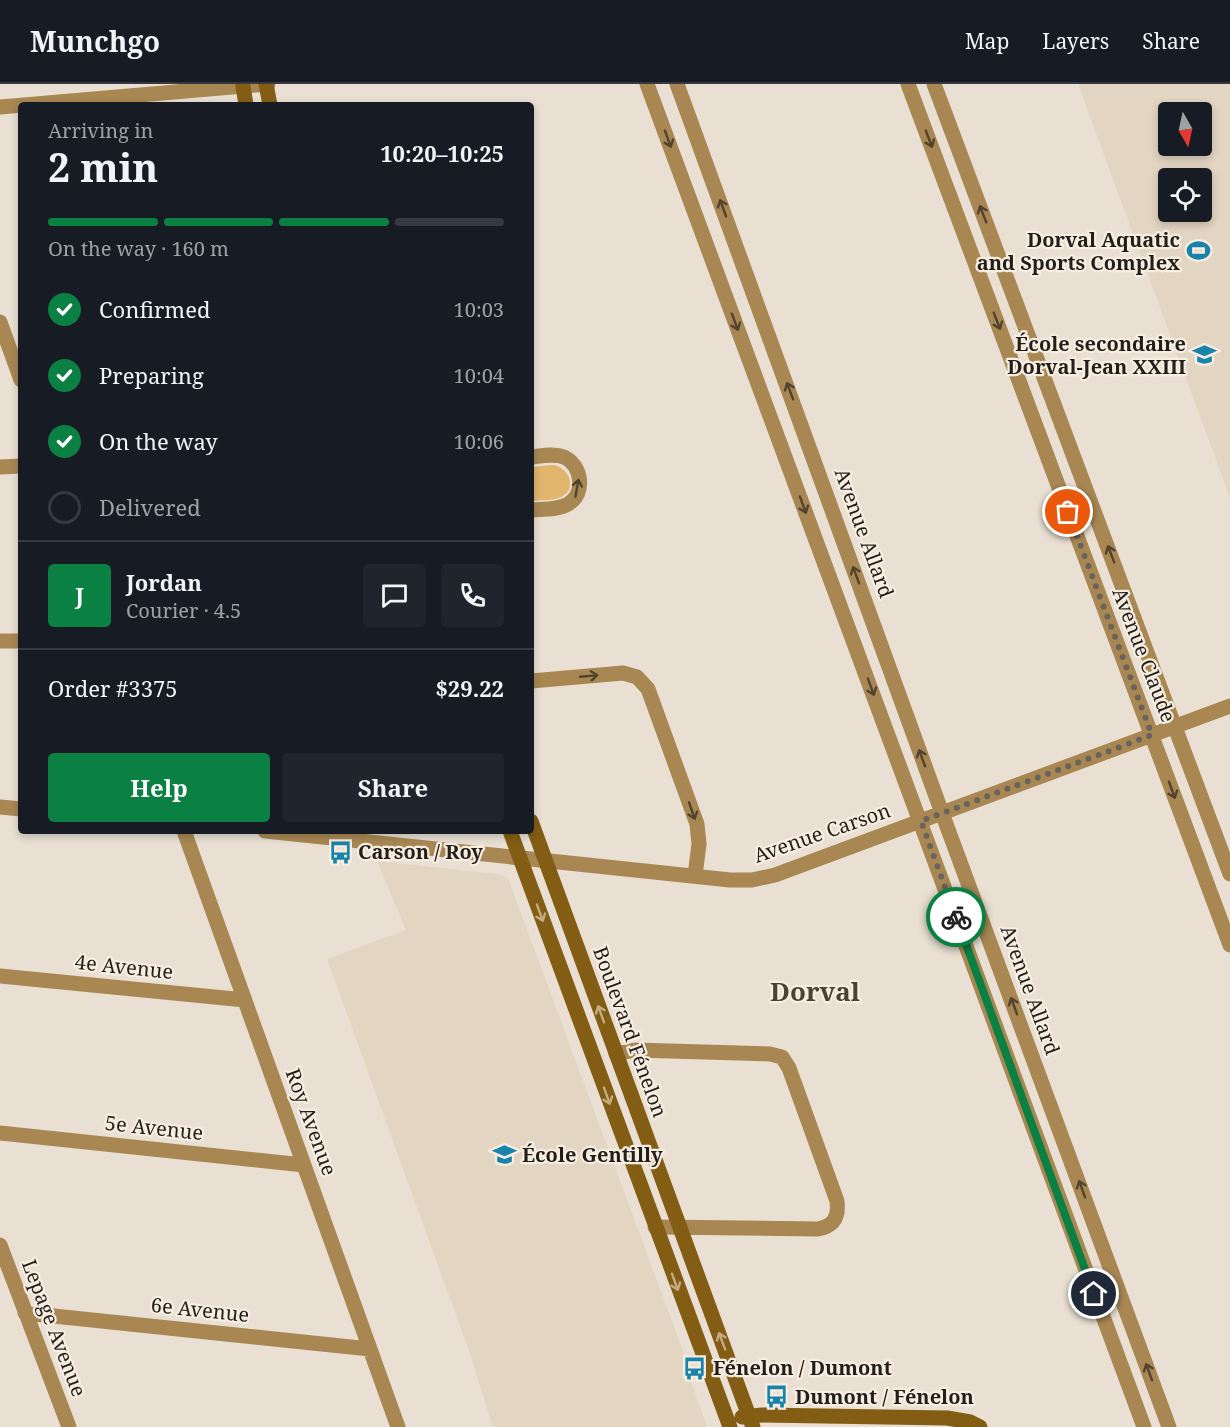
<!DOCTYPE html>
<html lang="en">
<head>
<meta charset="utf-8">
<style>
	body { margin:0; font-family:"Noto Serif",serif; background:#20242c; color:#f1f3f6; height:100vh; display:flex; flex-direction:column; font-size:22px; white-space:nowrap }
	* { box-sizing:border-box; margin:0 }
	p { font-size:20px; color:#9ea1a6 }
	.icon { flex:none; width:33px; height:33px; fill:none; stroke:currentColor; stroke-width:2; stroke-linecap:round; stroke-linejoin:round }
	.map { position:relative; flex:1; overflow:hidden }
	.side { position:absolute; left:18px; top:18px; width:516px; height:732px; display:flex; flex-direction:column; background:#171b24; border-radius:6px; box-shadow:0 3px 9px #0003 }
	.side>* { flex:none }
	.needle { width:39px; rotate:171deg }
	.buttons { position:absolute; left:1158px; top:18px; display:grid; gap:12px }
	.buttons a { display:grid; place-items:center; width:54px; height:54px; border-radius:6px; background:#171b24; box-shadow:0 3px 9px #0003; font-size:30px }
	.pin { position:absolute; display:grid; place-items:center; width:51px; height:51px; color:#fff; margin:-26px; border:3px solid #fff; border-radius:50%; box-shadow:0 2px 6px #0007 }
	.courier { position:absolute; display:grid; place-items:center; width:60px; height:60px; margin:-30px; border:4px solid #0b8043; border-radius:50%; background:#fff; color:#222; box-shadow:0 2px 8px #0007 }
	.overview em { font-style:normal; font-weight:700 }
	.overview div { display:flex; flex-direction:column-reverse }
	.overview { display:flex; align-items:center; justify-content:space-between; height:102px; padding:0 30px }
	h1 { font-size:39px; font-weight:700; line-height:45px }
	.bar { display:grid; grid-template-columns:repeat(4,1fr); gap:9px 6px; align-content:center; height:72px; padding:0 30px }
	.bar i { height:8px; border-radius:4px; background:#363941 }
	.bar .active { background:#0b8043 }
	.bar p { grid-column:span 4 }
	.line { display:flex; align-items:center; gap:15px; padding:0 30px; border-top:2px solid #363941 }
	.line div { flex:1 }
	.round { display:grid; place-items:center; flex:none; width:63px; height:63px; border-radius:6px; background:#20242c }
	ol { padding:0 30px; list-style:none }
	li { display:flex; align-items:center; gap:18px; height:66px }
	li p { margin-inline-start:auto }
	li .icon { padding:6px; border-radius:50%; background:#0b8043; color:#fff; stroke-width:4 }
	li:last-child { color:#9ea1a6 }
	li i { width:33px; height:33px; border:3px solid #363941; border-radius:50% }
	.action { display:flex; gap:12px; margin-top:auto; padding:12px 30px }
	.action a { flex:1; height:69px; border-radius:6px; background:#0b8043; color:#fff; font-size:24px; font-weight:700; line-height:69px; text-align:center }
	.action a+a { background:#20242c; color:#f1f3f6 }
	header { display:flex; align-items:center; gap:36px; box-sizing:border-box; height:84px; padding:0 30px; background:#171b24; border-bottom:2px solid #363941 }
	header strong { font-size:28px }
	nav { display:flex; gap:33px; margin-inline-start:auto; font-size:21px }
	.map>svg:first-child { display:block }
	.built { fill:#e2d5c2; fill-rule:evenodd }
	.green { fill:#e2b56d }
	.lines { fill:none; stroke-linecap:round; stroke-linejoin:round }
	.street { stroke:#a88753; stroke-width:15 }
	.secondary { stroke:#835d14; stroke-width:15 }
	.oneway { stroke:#51432e }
	.oneway2 { stroke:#c3ac84 }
	.done { stroke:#68635b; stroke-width:6; stroke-dasharray:0 10.8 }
	.route { stroke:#0b8043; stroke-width:8 }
	.labels { text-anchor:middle; stroke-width:4.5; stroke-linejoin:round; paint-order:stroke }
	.poi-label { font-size:20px; font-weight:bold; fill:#221f1a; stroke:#f7ede0; text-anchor:start }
	.street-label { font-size:20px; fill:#221f1a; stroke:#f7ede0 }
	.district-label { font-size:26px; font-weight:bold; fill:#494237; stroke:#f7ede0 }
</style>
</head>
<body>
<header>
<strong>Munchgo</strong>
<nav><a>Map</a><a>Layers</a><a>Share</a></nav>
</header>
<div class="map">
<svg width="1230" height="1343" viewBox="0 0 1230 1343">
	<rect width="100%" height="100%" fill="#e9e0d3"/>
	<path class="built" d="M1078 0H1230V414ZM1168 28H1202V62H1168ZM1168 94H1202V128H1168Z
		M377 777 498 790 508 794 692 1291 691 1297 707 1343H493L469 1267 327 875 406 846Z"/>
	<path class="green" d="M553 381C569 383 578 405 561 413 553 417 540 416 531 417V383Z"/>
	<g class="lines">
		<path class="street" d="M647 0 1144 1343
			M677 0 942 729 1169 1343
			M908 0 1230 861
			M934 0 1230 790
			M0 23 268 0
			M0 238 21 296
			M531 373C541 372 554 369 564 373 582 381 586 410 568 420 559 426 542 425 531 426
			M0 383 21 382
			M0 557H21
			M531 597 623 589 637 593 648 605 697 740 699 760 695 792
			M0 723 21 725
			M184 747 398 1343
			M265 747 730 796H752L775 791 1230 622
			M0 892 245 916
			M616 970 635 966 770 970 782 973 789 984 837 1117C839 1133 834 1142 818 1145L655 1143
			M0 1049 304 1081
			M0 1161 69 1343
			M25 1229 370 1265"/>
		<path class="secondary" d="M266 0 270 21
			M243 2 246 21
			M531 737 753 1343
			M510 747 730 1343
			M742 1333 762 1331 947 1334 970 1338 980 1343"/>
	</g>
	<defs><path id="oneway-shaft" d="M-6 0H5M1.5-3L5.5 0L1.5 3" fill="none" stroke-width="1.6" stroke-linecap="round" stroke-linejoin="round" transform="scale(1.5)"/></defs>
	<g class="oneway">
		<use href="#oneway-shaft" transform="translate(668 55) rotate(70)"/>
		<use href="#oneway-shaft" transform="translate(929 55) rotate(69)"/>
		<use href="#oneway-shaft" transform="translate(723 124) rotate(-110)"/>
		<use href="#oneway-shaft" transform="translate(983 130) rotate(-111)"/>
		<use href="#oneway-shaft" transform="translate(997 237) rotate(69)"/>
		<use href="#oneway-shaft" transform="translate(735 238) rotate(70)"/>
		<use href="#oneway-shaft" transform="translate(790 307) rotate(-110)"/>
		<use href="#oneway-shaft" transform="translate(577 404) rotate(-80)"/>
		<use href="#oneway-shaft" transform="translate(803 421) rotate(70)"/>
		<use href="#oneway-shaft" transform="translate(1111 470) rotate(-111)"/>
		<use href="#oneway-shaft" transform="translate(856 491) rotate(-110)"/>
		<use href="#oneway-shaft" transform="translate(589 592) rotate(-5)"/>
		<use href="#oneway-shaft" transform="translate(871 603) rotate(70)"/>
		<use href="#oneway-shaft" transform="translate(922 674) rotate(-110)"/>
		<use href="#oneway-shaft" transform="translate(1172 706) rotate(70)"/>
		<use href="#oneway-shaft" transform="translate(692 727) rotate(71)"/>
		<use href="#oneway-shaft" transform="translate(1014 922) rotate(-110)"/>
		<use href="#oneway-shaft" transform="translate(1082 1105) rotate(-110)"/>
		<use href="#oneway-shaft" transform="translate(1149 1288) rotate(-110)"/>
	</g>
	<g class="oneway2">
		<use href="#oneway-shaft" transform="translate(540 829) rotate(70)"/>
		<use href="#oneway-shaft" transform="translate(601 930) rotate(-110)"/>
		<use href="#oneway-shaft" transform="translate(607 1012) rotate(70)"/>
		<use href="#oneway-shaft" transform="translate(675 1198) rotate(70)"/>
		<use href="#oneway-shaft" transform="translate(722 1257) rotate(-111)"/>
	</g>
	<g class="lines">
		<path class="done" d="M956 833 921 737 1152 651 1068 428"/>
		<path class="route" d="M956 833 1094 1210"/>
	</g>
	<defs>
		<symbol id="stadium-bare" viewBox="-9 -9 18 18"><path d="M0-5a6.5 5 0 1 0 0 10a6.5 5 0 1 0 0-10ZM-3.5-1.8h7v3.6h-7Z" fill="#1883ab" stroke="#f7ede0" stroke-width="2.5" paint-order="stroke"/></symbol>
		<symbol id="school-bare" viewBox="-9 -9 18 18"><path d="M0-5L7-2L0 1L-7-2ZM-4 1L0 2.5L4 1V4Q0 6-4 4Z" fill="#1883ab" stroke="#f7ede0" stroke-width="2.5" paint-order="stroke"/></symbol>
		<symbol id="bus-bare" viewBox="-9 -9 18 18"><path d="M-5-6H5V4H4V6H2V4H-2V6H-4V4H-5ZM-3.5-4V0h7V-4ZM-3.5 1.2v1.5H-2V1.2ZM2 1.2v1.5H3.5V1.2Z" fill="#1883ab" stroke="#f7ede0" stroke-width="2.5" paint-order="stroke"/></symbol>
	</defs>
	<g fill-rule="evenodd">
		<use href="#stadium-bare" x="1182" y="150" width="33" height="33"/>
		<use href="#school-bare" x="1188" y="254" width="33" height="33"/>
		<use href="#bus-bare" x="324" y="752" width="33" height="33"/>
		<use href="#school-bare" x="488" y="1054" width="33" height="33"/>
		<use href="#bus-bare" x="678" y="1268" width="33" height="33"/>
		<use href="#bus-bare" x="760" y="1296" width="33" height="33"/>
	</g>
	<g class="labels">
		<g class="poi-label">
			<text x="1180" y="163" text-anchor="end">Dorval Aquatic<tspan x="1180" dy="23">and Sports Complex</tspan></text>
			<text x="1186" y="267" text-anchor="end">École secondaire<tspan x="1186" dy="23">Dorval-Jean XXIII</tspan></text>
			<text x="358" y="775">Carson / Roy</text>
			<text x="522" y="1078">École Gentilly</text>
			<text x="713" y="1291">Fénelon / Dumont</text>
			<text x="795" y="1320">Dumont / Fénelon</text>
		</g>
		<g class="street-label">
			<text transform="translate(864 449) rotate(70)" y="7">Avenue Allard</text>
			<text transform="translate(1144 571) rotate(69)" y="7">Avenue Claude</text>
			<text transform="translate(822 749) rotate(-19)" y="7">Avenue Carson</text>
			<text transform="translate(124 883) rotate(6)" y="7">4e Avenue</text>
			<text transform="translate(1030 906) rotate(70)" y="7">Avenue Allard</text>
			<text transform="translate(630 948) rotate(70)" y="7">Boulevard Fénelon</text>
			<text transform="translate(311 1038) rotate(70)" y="7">Roy Avenue</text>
			<text transform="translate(154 1044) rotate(6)" y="7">5e Avenue</text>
			<text transform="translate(200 1226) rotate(6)" y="7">6e Avenue</text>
			<text transform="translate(54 1244) rotate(69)" y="7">Lepage Avenue</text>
		</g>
		<g class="district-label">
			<text x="815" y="917">Dorval</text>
		</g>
	</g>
</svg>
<div class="buttons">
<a><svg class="needle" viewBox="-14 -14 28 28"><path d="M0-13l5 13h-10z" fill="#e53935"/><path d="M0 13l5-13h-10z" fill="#9ea1a6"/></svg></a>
<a><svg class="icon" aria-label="locate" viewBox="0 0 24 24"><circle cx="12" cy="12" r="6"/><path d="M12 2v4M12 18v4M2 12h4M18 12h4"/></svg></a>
</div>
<div class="pin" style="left:1068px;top:428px;background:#ea580c"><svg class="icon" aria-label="bag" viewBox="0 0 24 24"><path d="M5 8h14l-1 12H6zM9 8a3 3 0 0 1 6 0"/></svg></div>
<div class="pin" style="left:1094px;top:1210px;background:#1f2937"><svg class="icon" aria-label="home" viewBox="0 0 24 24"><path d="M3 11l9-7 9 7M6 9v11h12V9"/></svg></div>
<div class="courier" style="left:956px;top:833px"><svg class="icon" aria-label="bike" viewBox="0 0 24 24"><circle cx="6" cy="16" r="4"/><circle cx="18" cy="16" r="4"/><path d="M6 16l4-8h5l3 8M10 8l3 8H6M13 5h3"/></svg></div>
<section class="side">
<div class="overview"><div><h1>2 min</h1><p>Arriving in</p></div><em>10:20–10:25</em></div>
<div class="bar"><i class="active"></i><i class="active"></i><i class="active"></i><i></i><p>On the way · 160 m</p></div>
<ol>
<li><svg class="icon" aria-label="check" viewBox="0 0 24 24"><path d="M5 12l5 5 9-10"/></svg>Confirmed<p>10:03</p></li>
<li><svg class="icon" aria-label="check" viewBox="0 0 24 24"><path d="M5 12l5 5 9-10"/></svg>Preparing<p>10:04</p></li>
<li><svg class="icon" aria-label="check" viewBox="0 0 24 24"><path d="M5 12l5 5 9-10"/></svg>On the way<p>10:06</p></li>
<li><i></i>Delivered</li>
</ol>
<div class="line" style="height:108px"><b class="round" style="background:#0b8043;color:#fff">J</b><div><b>Jordan</b><p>Courier · 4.5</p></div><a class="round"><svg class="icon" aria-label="chat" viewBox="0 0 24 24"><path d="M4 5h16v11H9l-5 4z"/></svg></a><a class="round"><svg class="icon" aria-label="phone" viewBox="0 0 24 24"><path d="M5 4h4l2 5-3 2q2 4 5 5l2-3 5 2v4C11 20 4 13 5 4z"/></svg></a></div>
<div class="line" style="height:78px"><div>Order #3375</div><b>$29.22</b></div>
<div class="action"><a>Help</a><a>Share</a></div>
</section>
</div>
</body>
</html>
